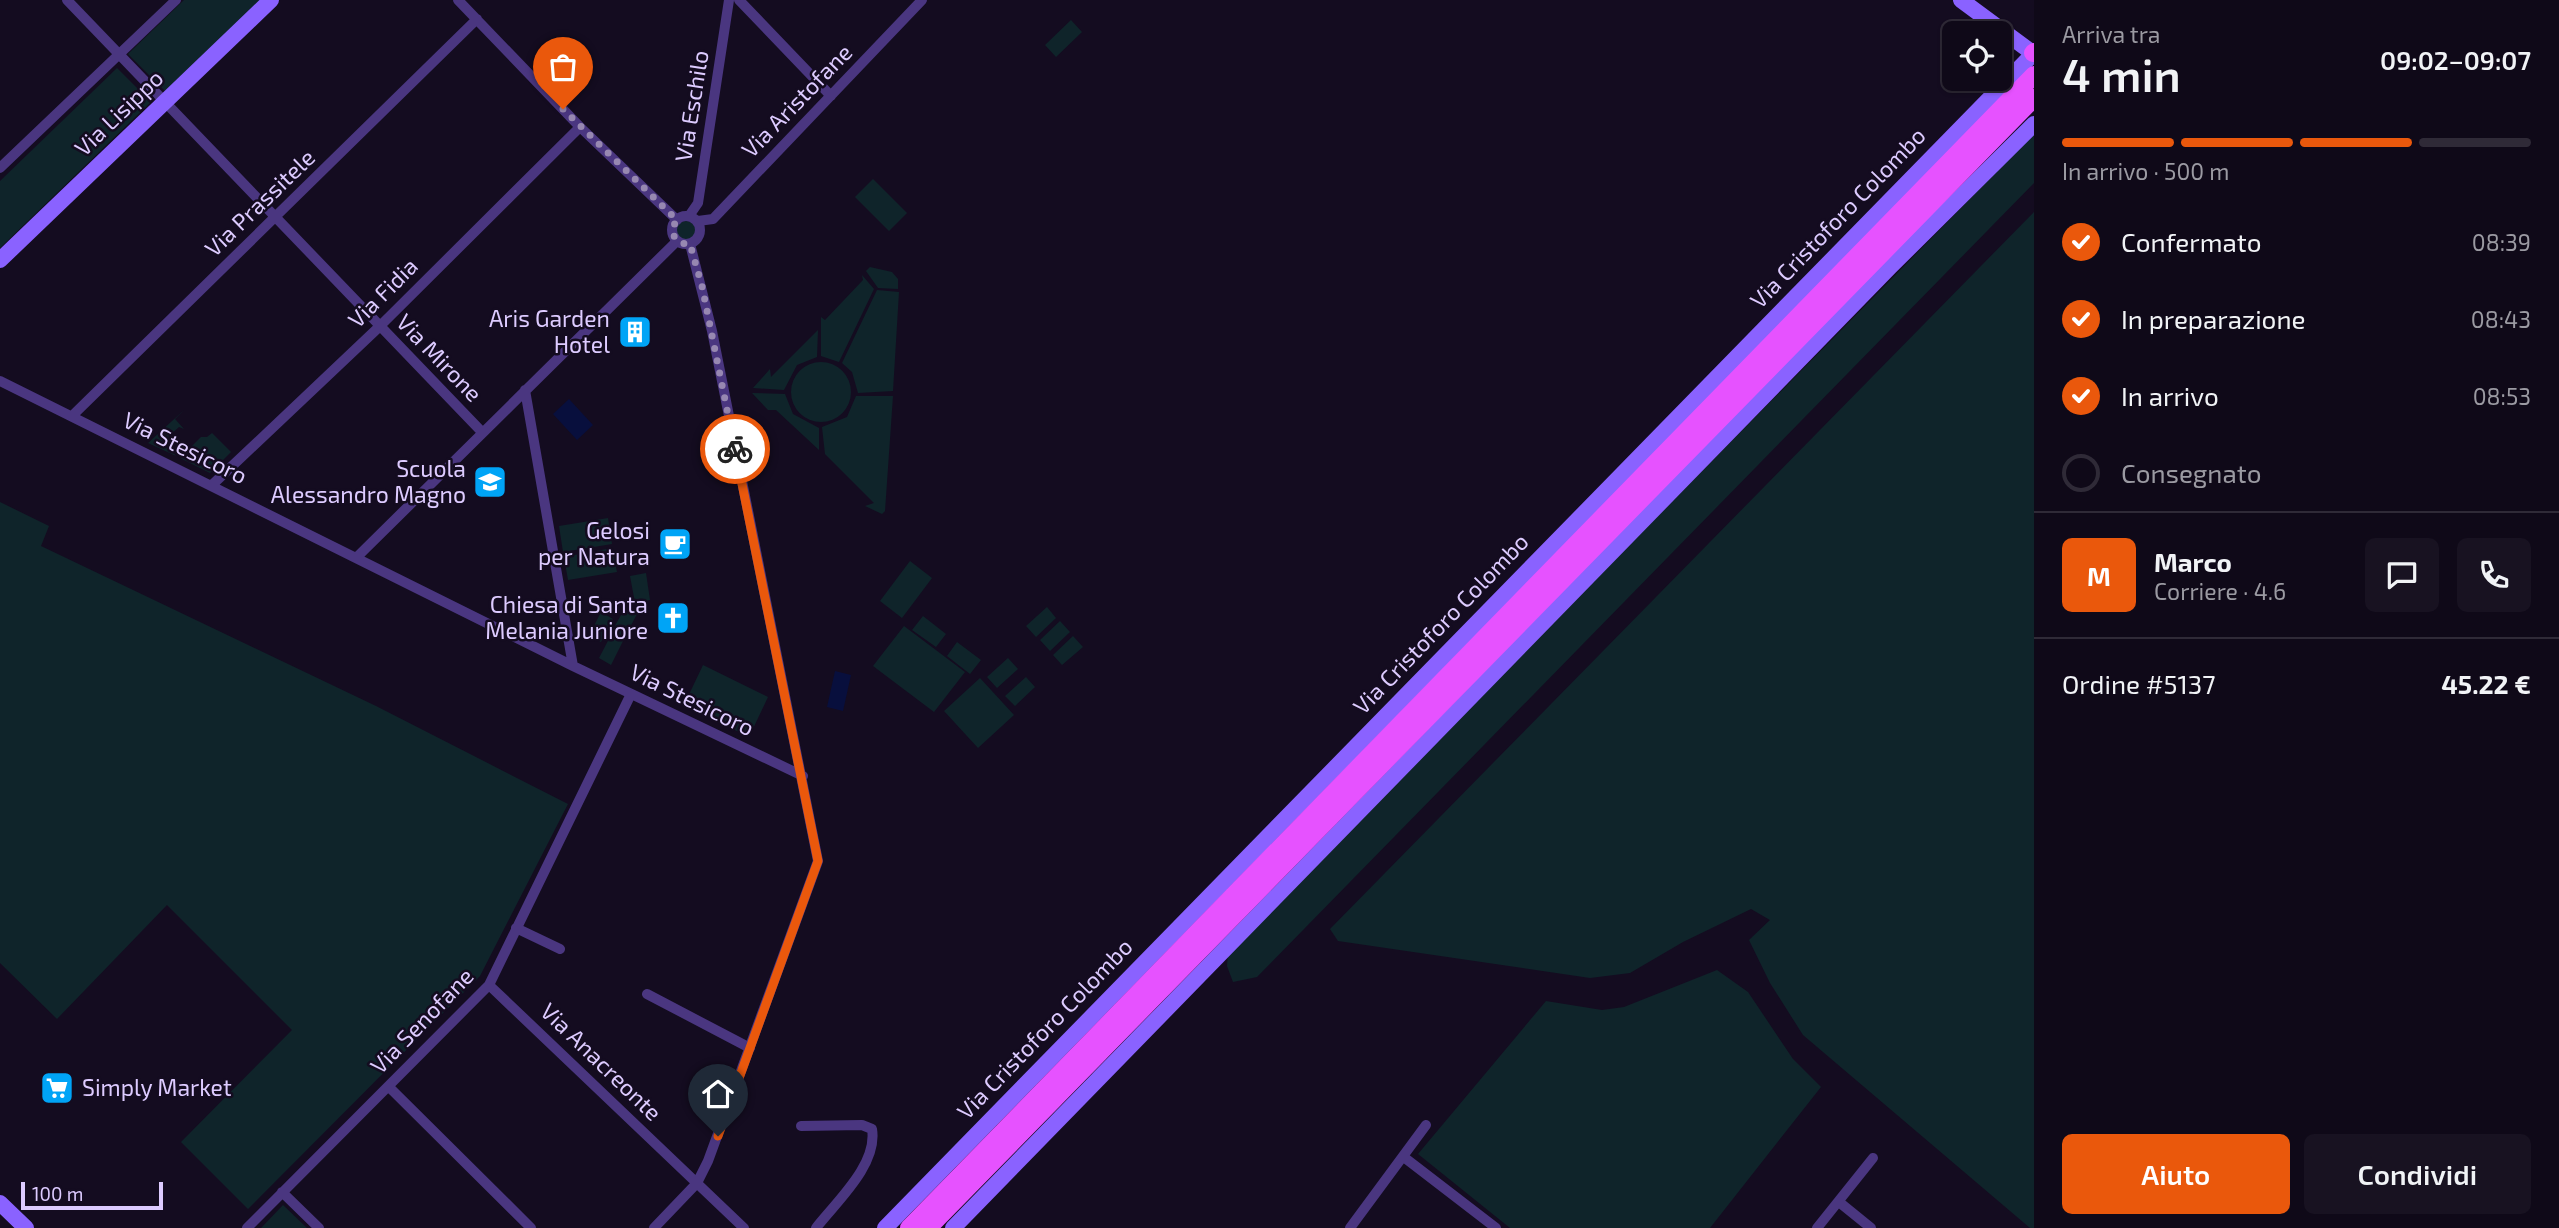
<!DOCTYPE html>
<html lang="it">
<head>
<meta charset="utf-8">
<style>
	body { margin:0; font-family:"Exo 2",sans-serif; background:#181221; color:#f1f3f6; height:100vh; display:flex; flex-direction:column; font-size:26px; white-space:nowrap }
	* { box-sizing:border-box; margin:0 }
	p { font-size:23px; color:#9b9aa2 }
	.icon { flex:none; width:38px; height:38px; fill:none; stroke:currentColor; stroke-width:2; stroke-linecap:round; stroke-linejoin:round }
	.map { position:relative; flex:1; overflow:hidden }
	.side { display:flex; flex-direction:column; background:#0f0918; width:525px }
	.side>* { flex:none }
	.controls { position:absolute; left:1942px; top:21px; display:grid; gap:14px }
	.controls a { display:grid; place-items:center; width:70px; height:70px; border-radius:10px; background:#0f0918; box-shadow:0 2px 5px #0004,0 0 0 2px #2f2a37; font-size:35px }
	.scale { position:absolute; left:21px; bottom:18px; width:142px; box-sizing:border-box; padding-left:7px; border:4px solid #ddcbff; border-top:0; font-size:19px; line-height:24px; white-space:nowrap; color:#ddcbff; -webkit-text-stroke:5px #140c20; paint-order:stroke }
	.pin { position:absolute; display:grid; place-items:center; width:60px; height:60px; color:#fff; margin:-72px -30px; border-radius:50% 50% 50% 0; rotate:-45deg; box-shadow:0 0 7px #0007 }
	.pin .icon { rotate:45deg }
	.courier { position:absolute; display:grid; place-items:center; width:70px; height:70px; margin:-35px; border:5px solid #ea580c; border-radius:50%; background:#fff; color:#222; box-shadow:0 2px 9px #0007 }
	.head em { font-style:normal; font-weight:600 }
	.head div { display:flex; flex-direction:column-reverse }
	.head { display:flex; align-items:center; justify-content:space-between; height:119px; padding:0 28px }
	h1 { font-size:46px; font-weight:600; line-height:52px }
	.bar { display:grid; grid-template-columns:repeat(4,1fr); gap:10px 7px; align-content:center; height:84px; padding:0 28px }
	.bar i { height:9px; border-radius:5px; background:#2f2a37 }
	.bar .selected { background:#ea580c }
	.bar p { grid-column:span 4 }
	.line { display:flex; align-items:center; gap:18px; padding:0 28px; border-top:2px solid #2f2a37 }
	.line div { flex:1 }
	.round { display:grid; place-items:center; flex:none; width:74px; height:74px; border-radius:10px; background:#181221 }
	ol { padding:0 28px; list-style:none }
	li { display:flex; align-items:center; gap:21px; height:77px }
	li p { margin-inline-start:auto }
	li .icon { padding:7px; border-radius:50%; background:#ea580c; color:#fff; stroke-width:4 }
	li:last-child { color:#9b9aa2 }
	li i { width:38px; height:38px; border:4px solid #2f2a37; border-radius:50% }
	.button { display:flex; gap:14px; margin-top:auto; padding:14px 28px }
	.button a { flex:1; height:80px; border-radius:10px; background:#ea580c; color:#fff; font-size:28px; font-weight:600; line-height:80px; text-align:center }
	.button a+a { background:#181221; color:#f1f3f6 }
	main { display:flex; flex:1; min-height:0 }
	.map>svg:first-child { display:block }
	.green { fill:#0f242a }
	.water { fill:#080f3d }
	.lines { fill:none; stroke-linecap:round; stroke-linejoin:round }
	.street { stroke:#4a3680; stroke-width:10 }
	.secondary { stroke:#8a62ff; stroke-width:16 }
	.primary { stroke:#e652ff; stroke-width:18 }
	.done { stroke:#9788b1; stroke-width:7; stroke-dasharray:0 12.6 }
	.route { stroke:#ea580c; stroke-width:9 }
	.labels { text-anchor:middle; stroke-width:5; stroke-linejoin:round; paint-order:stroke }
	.street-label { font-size:23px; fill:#ddcbff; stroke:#140c20 }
	.poi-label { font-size:23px; fill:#ddcbff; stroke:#140c20; text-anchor:end }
</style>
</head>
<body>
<main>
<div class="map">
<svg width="2034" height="1228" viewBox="0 0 2034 1228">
	<rect width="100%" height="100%" fill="#140c20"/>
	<path class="green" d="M184 0H260L165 91 128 54Z
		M1071 20 1082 32 1056 57 1045 45Z
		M117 68 151 102 0 248V181Z
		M2034 134V183L1257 977 1233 982 1227 966 1228 953Z
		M873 179 907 213 889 231 855 197Z
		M2034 212V1228H2030L1803 1035 1770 983 1749 940 1770 920 1751 909 1683 942 1630 973 1590 978 1338 941 1330 929Z
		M676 231a10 10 0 1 1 20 0a10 10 0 1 1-20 0Z
		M870 267 892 272 898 279V289L878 288 866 271Z
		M862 275 874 289 839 362 821 356V317L825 320 863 280Z
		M877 290 899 292 893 391 858 393 852 372 842 363Z
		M818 330 817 357 797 365 784 390 753 388 770 369 771 377Z
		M791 392a30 30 0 1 1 60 0a30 30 0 1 1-60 0Z
		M752 393 785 394 793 414 819 428V450L776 410H768Z
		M856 396H893L885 511 882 514 865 506 874 503 825 454 822 427 847 417Z
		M184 410 175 419 184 429 179 427 168 437 173 442 168 447 176 456 148 443Z
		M212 433 231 452 210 473 180 458 201 437H207Z
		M0 502 49 526 41 546 376 706 568 804 480 976 248 1209 181 1142 292 1030 167 905 57 1019 0 963Z
		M608 518 612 544 563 552 559 526Z
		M612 548 617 572 568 580 564 557Z
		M910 561 932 578 902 618 880 601Z
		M646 573 650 600 635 603 630 576Z
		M1047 607 1056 618 1036 637 1026 626Z
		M625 608 637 614 625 637 612 631Z
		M601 612 613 619 601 642 589 636Z
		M923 616 946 634 936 647 912 630Z
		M1060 621 1070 632 1050 651 1040 640Z
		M904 626 965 672 934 712 873 666Z
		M611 635 623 641 611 665 599 658Z
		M1073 636 1083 647 1062 665 1053 655Z
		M957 642 981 660 970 674 947 656Z
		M1008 658 1018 669 997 688 987 677Z
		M703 665 768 697 749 737 684 705Z
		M1026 677 1035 687 1015 706 1005 696Z
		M980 678 1014 715 978 748 944 711Z
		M1717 970 1748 992 1793 1059 1821 1087 1710 1228H1510L1418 1154 1546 1001 1602 1010 1624 1007Z
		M283 1205 307 1228H261Z"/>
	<path class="water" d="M569 399 593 425 577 440 553 414Z
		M835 671 851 675 843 711 827 707Z"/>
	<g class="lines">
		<path class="street" d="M67 0 481 431
			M458 0 580 127 677 220
			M739 0 831 96
			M0 168 176 0
			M672 230a14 14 0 1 1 28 0a14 14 0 1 1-28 0Z
			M689 216 698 203 729 0
			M698 221 713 219 922 0
			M0 381 573 666 803 776
			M525 390 573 666
			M72 416 477 19
			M212 485 379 327 580 127
			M357 557 677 241
			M516 928 560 949
			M489 985 744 1228
			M647 994 750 1048
			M389 1087 531 1228
			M801 1126 862 1125 872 1129C878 1165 836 1202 816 1228
			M1405 1158 1496 1228
			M282 1192 319 1228
			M1839 1202 1871 1228
			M247 1228 489 985 631 694
			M654 1228 697 1183 708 1161 818 861 712 331 690 244
			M1350 1228 1426 1125
			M1817 1228 1873 1158"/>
		<path class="secondary" d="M1961 0 2034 54
			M0 260 271 0
			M0 1203 26 1228
			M885 1228 2034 53
			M953 1228 1890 267 2034 124"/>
		<path class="primary" d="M2033 53 2034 52
			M909 1228 2034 75
			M928 1228 2034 98"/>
	</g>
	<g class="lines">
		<path class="done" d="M563 109 677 220C668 232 675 245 690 244L702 286 735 449"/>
		<path class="route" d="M718 1136 818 861 735 449"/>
	</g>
	<defs>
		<symbol id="building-square" viewBox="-11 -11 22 22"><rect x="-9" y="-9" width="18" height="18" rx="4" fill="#00a4f6" stroke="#140c20"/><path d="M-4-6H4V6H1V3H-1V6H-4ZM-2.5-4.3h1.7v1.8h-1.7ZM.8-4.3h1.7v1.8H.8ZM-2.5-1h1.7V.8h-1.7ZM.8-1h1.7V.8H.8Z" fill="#fff"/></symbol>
		<symbol id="school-square" viewBox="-11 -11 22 22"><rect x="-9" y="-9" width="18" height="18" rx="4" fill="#00a4f6" stroke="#140c20"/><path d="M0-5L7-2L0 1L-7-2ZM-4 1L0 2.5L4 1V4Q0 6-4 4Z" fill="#fff"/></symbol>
		<symbol id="cafe-square" viewBox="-11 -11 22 22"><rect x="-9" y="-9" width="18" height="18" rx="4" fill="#00a4f6" stroke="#140c20"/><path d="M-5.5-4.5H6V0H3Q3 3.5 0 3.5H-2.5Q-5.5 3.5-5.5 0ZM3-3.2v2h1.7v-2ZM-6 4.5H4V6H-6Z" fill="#fff"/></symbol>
		<symbol id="church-square" viewBox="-11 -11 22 22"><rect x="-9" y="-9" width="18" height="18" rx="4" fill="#00a4f6" stroke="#140c20"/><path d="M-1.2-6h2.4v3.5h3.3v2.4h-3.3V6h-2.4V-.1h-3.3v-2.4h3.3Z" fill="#fff"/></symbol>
		<symbol id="supermarket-square" viewBox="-11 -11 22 22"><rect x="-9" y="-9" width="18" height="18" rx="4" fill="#00a4f6" stroke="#140c20"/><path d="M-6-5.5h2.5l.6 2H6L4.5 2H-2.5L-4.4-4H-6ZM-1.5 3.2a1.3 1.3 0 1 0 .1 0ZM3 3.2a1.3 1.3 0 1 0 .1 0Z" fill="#fff"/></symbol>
	</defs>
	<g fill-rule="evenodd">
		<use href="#building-square" x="616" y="313" width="38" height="38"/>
		<use href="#school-square" x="471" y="463" width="38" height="38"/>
		<use href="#cafe-square" x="656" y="525" width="38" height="38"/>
		<use href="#church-square" x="654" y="599" width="38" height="38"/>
		<use href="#supermarket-square" x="38" y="1069" width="38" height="38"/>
	</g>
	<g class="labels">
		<g class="street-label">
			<text transform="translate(797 101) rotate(-46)" y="8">Via Aristofane</text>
			<text transform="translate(692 106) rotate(-81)" y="8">Via Eschilo</text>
			<text transform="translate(119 113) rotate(-44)" y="8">Via Lisippo</text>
			<text transform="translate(260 203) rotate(-44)" y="8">Via Prassitele</text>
			<text transform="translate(1838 218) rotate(-46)" y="8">Via Cristoforo Colombo</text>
			<text transform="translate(383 293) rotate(-45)" y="8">Via Fidia</text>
			<text transform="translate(439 358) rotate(46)" y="8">Via Mirone</text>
			<text transform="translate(185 448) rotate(26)" y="8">Via Stesicoro</text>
			<text transform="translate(1441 624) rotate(-46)" y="8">Via Cristoforo Colombo</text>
			<text transform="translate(692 700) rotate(26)" y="8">Via Stesicoro</text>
			<text transform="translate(422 1021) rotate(-46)" y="8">Via Senofane</text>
			<text transform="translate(1045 1029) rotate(-46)" y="8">Via Cristoforo Colombo</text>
			<text transform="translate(601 1062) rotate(44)" y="8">Via Anacreonte</text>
		</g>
		<g class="poi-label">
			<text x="610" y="327">Aris Garden<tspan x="610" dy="26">Hotel</tspan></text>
			<text x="466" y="477">Scuola<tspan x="466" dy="26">Alessandro Magno</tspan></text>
			<text x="650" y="539">Gelosi<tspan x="650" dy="26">per Natura</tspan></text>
			<text x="648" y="613">Chiesa di Santa<tspan x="648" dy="26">Melania Juniore</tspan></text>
			<text x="82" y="1096" text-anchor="start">Simply Market</text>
		</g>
	</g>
</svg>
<div class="controls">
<a><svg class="icon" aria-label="locate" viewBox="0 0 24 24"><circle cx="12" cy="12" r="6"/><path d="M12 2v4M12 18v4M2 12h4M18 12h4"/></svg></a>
</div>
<div class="scale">100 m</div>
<div class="pin" style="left:563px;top:109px;background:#ea580c"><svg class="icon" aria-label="bag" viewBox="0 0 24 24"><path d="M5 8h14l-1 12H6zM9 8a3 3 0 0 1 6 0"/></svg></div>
<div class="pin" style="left:718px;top:1136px;background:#1f2937"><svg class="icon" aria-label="home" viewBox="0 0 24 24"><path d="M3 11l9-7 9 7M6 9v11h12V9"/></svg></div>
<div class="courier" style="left:735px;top:449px"><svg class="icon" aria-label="bike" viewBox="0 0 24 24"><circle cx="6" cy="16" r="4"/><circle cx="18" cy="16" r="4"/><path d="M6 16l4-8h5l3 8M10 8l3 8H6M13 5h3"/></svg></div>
</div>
<section class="side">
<div class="head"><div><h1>4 min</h1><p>Arriva tra</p></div><em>09:02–09:07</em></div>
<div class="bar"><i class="selected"></i><i class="selected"></i><i class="selected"></i><i></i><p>In arrivo · 500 m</p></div>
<ol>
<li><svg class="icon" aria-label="check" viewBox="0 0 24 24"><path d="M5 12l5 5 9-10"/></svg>Confermato<p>08:39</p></li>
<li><svg class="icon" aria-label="check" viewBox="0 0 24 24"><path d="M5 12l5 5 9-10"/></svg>In preparazione<p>08:43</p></li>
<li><svg class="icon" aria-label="check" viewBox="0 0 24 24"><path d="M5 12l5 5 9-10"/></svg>In arrivo<p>08:53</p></li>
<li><i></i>Consegnato</li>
</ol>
<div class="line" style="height:126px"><b class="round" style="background:#ea580c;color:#fff">M</b><div><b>Marco</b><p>Corriere · 4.6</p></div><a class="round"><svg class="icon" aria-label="chat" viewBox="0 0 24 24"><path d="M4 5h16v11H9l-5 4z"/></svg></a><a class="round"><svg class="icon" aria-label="phone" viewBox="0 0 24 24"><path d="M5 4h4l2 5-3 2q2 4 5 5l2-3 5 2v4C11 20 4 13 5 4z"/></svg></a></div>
<div class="line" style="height:91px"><div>Ordine #5137</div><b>45.22 €</b></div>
<div class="button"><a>Aiuto</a><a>Condividi</a></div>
</section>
</main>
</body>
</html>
